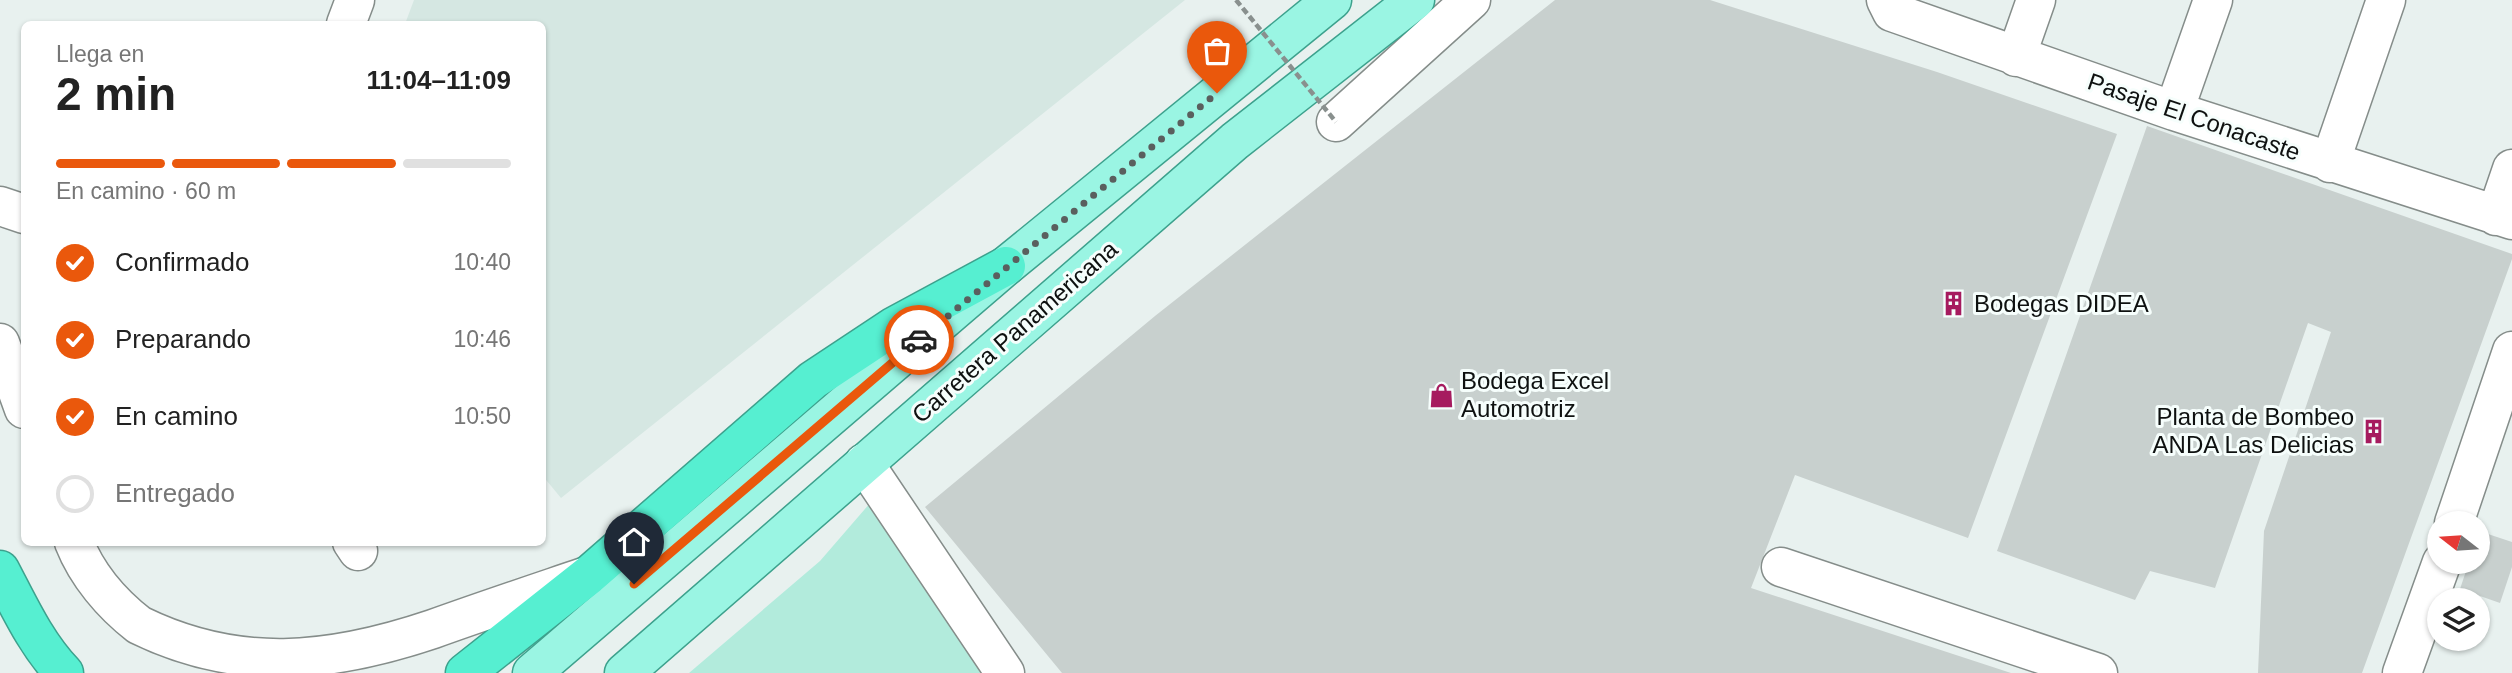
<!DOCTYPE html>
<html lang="es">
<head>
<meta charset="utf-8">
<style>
	body { margin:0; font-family:Helvetica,sans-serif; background:#f6f6f6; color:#222; height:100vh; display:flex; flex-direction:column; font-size:26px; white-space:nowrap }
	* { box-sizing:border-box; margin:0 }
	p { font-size:23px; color:#767676 }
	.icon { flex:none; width:38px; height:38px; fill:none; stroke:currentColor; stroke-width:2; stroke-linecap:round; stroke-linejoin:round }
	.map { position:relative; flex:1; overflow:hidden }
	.sheet { position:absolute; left:21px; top:21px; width:525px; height:525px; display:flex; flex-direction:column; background:#fff; border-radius:10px; box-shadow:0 2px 5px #0004 }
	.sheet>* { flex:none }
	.needle { width:46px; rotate:287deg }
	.fabs { position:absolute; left:2427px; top:511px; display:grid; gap:14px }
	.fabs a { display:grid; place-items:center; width:63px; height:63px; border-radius:50%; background:#fff; box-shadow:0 2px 5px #0004; font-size:35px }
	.pin { position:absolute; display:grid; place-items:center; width:60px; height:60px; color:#fff; margin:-72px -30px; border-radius:50% 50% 50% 0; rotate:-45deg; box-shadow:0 0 7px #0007 }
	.pin .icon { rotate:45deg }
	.courier { position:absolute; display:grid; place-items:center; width:70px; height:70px; margin:-35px; border:5px solid #ea580c; border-radius:50%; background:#fff; color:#222; box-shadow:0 2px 9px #0007 }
	.headline em { font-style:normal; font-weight:800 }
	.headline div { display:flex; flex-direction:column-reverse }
	.headline { display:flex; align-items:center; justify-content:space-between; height:119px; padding:0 35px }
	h1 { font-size:46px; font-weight:800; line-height:52px }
	.bar { display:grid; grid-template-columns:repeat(4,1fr); gap:10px 7px; align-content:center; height:84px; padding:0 35px }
	.bar i { height:9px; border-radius:5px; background:#e0e0e0 }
	.bar .selected { background:#ea580c }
	.bar p { grid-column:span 4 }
	ol { padding:0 35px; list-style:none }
	li { display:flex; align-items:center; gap:21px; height:77px }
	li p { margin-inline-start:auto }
	li .icon { padding:7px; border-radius:50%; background:#ea580c; color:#fff; stroke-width:4 }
	li:last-child { color:#767676 }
	li i { width:38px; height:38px; border:4px solid #e0e0e0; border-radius:50% }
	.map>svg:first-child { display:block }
	.built { fill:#d5e7e2 }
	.green { fill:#b2ebdc }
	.building { fill:#c8d0ce }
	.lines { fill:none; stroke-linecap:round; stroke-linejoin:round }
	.minor-casing { stroke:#858d8a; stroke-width:41 }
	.major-casing { stroke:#3da18d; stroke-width:41 }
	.highway-casing { stroke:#3da18d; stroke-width:41 }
	.minor { stroke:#fff; stroke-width:38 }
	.major { stroke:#9af5e3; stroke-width:38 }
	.highway { stroke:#56efd1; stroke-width:38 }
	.path-bridge { stroke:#89908e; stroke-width:4.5; stroke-dasharray:7 3.5; stroke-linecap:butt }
	.done { stroke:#5a5f5e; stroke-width:7; stroke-dasharray:0 12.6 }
	.route { stroke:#ea580c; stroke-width:9 }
	.labels { text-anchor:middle; stroke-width:6; stroke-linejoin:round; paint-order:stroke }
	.street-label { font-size:24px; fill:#0e1110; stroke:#f6fefc }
	.poi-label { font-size:24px; fill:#0e1110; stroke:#f6fefc; text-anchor:start }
</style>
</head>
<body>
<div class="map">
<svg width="2512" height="673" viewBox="0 0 2512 673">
	<rect width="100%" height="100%" fill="#e8f1ef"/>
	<path class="built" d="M414 0H1185L561 498 542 475V24H405Z"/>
	<path class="green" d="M871 502 1010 673H689L820 561Z"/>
	<path class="building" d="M1555 0H1710L1937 72 2117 134 1968 538 1795 475 1751 588 2011 673H1062L925 507 1155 316Z
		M2147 126 2512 254V259L2362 673H2258L2264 531 2331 332 2308 323 2215 588 2150 571 2135 600 1997 551Z
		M2479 531 2512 542V567L2500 603 2460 589 2469 562H2478Z"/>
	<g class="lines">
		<defs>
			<path id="minor" d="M1886 0 1892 12 2174 111 2512 220
				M346 24 355 0
				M2016 57 2036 0
				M2174 111 2213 0
				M1336 122 1471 0
				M2330 163 2386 0
				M0 206 24 214
				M2496 216 2512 169
				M0 343 24 409
				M864 463 1005 673
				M2454 523 2512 351
				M74 542C87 575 112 604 139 625 237 673 329 664 433 629 483 611 534 594 584 577
				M352 542 358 551
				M1781 567 2098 673
				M2402 673 2442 562"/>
			<path id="major" d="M532 673 1006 266 1332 0
				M624 673 1235 141 1415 0"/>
			<path id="highway" d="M0 570C19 606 36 644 64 673
				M465 673 589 575 813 380 893 327 1006 266"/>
		</defs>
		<use href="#minor" class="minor-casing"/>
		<use href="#major" class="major-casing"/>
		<use href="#highway" class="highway-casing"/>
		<use href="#minor" class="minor"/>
		<use href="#major" class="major"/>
		<use href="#highway" class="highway"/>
		<path class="path-bridge" d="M1236 0 1336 122"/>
	</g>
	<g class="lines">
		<path class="done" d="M919 340 1217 93"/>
		<path class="route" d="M634 584 919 340"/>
	</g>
	<defs>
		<symbol id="building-bare" viewBox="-9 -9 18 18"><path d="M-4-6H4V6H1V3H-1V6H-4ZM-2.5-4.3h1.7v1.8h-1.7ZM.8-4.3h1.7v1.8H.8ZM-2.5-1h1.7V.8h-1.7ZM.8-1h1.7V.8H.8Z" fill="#a61b5f" stroke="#f6fefc" stroke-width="2.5" paint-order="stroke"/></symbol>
		<symbol id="shop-bare" viewBox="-9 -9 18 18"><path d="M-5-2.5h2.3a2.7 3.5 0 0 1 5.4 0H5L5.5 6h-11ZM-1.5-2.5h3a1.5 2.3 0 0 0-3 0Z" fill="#a61b5f" stroke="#f6fefc" stroke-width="2.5" paint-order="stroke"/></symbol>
	</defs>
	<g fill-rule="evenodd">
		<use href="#building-bare" x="1936" y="286" width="35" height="35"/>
		<use href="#shop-bare" x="1424" y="378" width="35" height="35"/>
		<use href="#building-bare" x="2356" y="414" width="35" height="35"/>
	</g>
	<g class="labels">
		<g class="street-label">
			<text transform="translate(2194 117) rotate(19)" y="8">Pasaje El Conacaste</text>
			<text transform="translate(1015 332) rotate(-41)" y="8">Carretera Panamericana</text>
		</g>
		<g class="poi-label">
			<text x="1974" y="312">Bodegas DIDEA</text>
			<text x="1461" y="389">Bodega Excel<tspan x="1461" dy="28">Automotriz</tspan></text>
			<text x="2354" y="425" text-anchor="end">Planta de Bombeo<tspan x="2354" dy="28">ANDA Las Delicias</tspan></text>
		</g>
	</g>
</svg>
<div class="fabs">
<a><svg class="needle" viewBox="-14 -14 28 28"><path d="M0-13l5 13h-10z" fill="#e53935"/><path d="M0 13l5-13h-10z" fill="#767676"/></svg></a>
<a><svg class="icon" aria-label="layers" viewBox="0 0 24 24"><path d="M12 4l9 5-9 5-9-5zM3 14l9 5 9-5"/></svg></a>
</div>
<div class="pin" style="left:1217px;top:93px;background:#ea580c"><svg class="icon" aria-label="bag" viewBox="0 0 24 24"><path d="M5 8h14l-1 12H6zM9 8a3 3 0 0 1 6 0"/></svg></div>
<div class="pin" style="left:634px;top:584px;background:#1f2937"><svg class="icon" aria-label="home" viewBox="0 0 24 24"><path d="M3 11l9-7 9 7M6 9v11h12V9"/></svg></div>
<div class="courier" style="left:919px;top:340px"><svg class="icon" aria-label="car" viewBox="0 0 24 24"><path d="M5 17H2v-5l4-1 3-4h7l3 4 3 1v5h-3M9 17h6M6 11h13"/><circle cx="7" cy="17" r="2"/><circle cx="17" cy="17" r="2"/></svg></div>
<section class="sheet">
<div class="headline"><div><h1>2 min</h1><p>Llega en</p></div><em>11:04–11:09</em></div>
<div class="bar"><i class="selected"></i><i class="selected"></i><i class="selected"></i><i></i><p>En camino · 60 m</p></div>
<ol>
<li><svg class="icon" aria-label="check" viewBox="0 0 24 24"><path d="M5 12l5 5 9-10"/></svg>Confirmado<p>10:40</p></li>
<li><svg class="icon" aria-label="check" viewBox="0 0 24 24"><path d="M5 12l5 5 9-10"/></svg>Preparando<p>10:46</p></li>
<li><svg class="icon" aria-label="check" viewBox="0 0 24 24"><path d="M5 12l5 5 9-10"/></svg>En camino<p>10:50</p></li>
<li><i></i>Entregado</li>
</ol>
</section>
</div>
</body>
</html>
